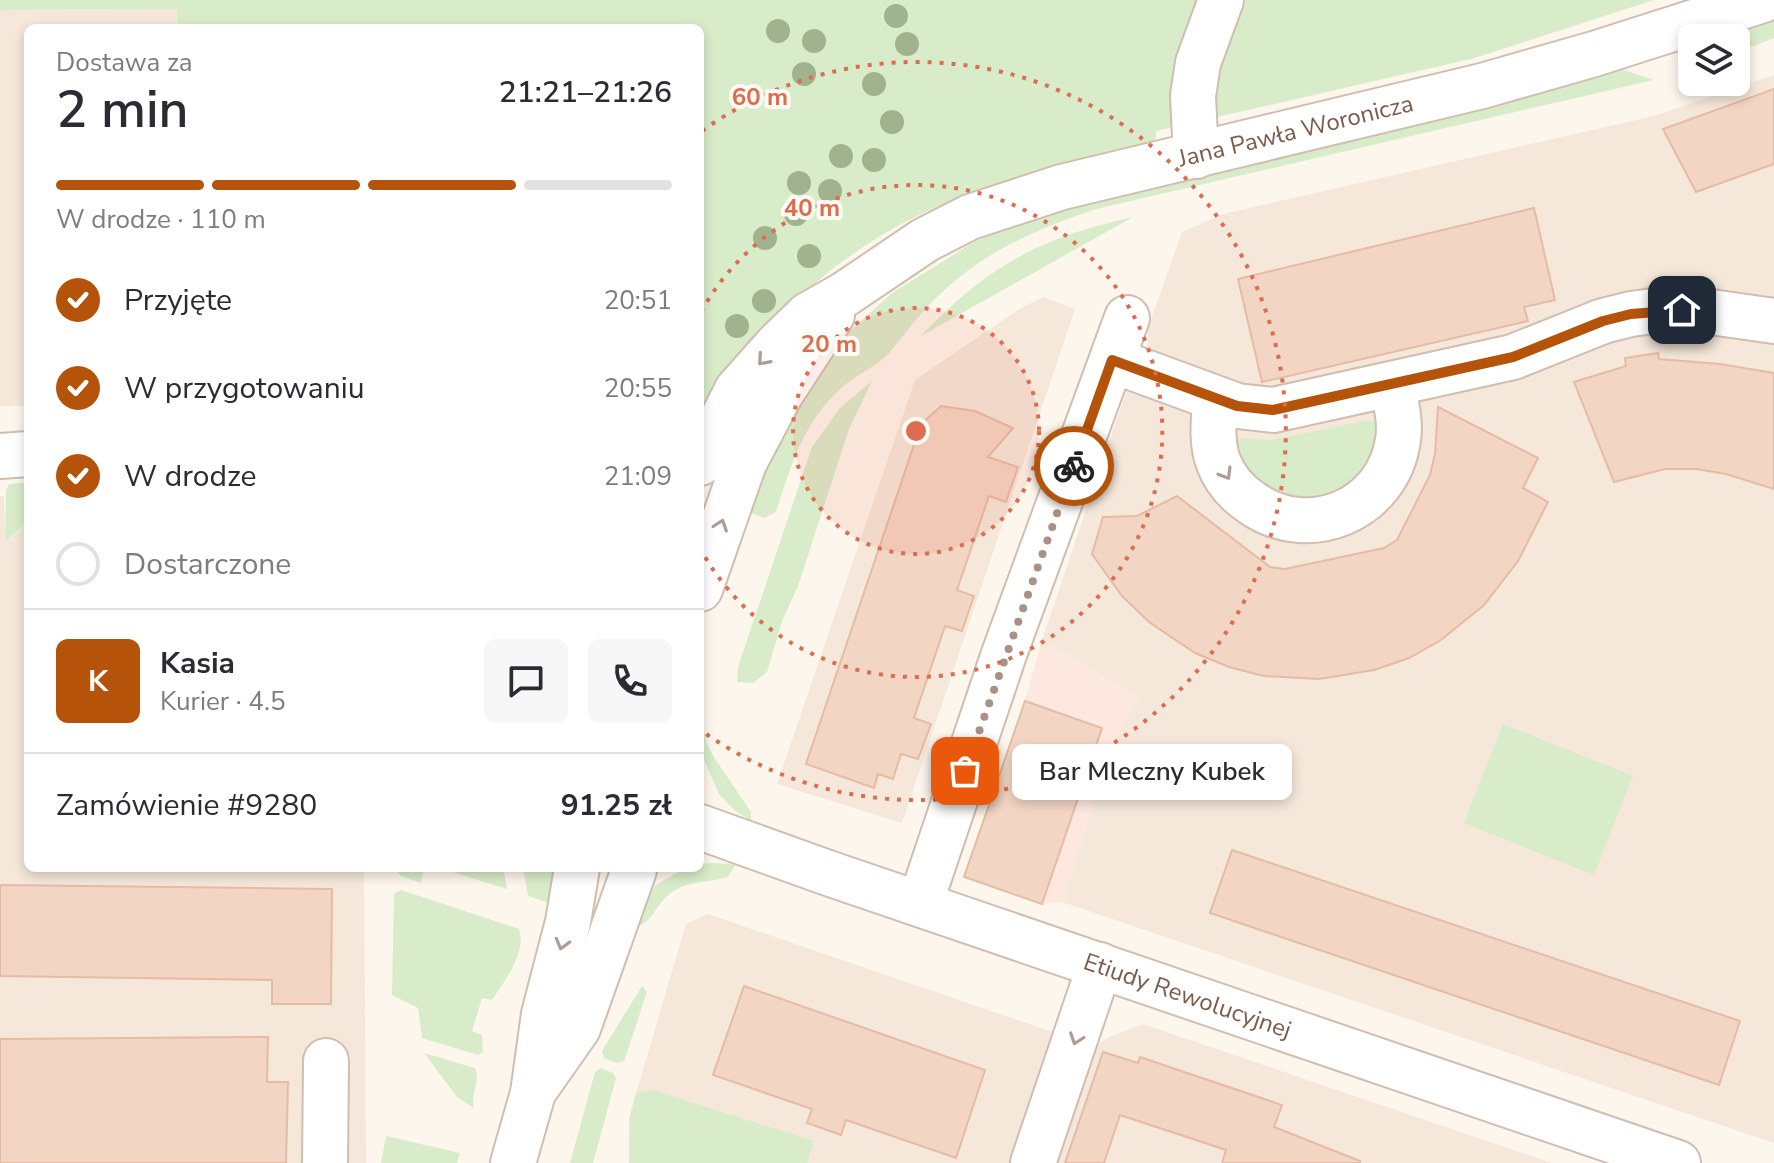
<!DOCTYPE html>
<html lang="pl">
<head>
<meta charset="utf-8">
<style>
	body { margin:0; font-family:"Nunito Sans",sans-serif; background:#f7f7f7; color:#2b2b33; height:100vh; display:flex; flex-direction:column; font-size:30px; white-space:nowrap }
	* { box-sizing:border-box; margin:0 }
	p { font-size:26px; color:#7c7c81 }
	.icon { flex:none; width:44px; height:44px; fill:none; stroke:currentColor; stroke-width:2; stroke-linecap:round; stroke-linejoin:round }
	.map { position:relative; flex:1; overflow:hidden }
	.drawer { position:absolute; left:24px; top:24px; width:680px; height:848px; display:flex; flex-direction:column; background:#fff; border-radius:12px; box-shadow:0 4px 12px #0003 }
	.drawer>* { flex:none }
	.tools { position:absolute; left:1678px; top:24px; display:grid; gap:16px }
	.tools a { display:grid; place-items:center; width:72px; height:72px; border-radius:12px; background:#fff; box-shadow:0 4px 12px #0003; font-size:40px }
	.pin { position:absolute; display:grid; place-items:center; width:68px; height:68px; color:#fff; margin:-34px; border-radius:16px; box-shadow:0 4px 12px #0006 }
	.courier { position:absolute; display:grid; place-items:center; width:80px; height:80px; margin:-40px; border:6px solid #b45309; border-radius:50%; background:#fff; color:#222; box-shadow:0 2px 10px #0007 }
	.bubble { position:absolute; height:56px; border-radius:12px; background:#fff; box-shadow:0 4px 12px #0003; font-size:26px; font-weight:600; line-height:56px; text-align:center }
	.summary em { font-style:normal; font-weight:600 }
	.summary div { display:flex; flex-direction:column-reverse }
	.summary { display:flex; align-items:center; justify-content:space-between; height:136px; padding:0 32px }
	h1 { font-size:52px; font-weight:600; line-height:60px }
	.bar { display:grid; grid-template-columns:repeat(4,1fr); gap:12px 8px; align-content:center; height:96px; padding:0 32px }
	.bar i { height:10px; border-radius:6px; background:#e1e1e2 }
	.bar .active { background:#b45309 }
	.bar p { grid-column:span 4 }
	.line { display:flex; align-items:center; gap:20px; padding:0 32px; border-top:2px solid #e1e1e2 }
	.line div { flex:1 }
	.round { display:grid; place-items:center; flex:none; width:84px; height:84px; border-radius:12px; background:#f7f7f7 }
	ol { padding:0 32px; list-style:none }
	li { display:flex; align-items:center; gap:24px; height:88px }
	li p { margin-inline-start:auto }
	li .icon { padding:8px; border-radius:50%; background:#b45309; color:#fff; stroke-width:4 }
	li:last-child { color:#7c7c81 }
	li i { width:44px; height:44px; border:4px solid #e1e1e2; border-radius:50% }
	.map>svg:first-child { display:block }
	.residential { fill:#f5e8da }
	.commercial { fill:#fde8e0 }
	.green { fill:#d8ecc9 }
	.building { fill:#f3d5c3; stroke:#e6bba3; stroke-width:2 }
	.lines { fill:none; stroke-linecap:round; stroke-linejoin:round }
	.minor-casing { stroke:#d1beb0; stroke-width:48 }
	.minor { stroke:#fff; stroke-width:44 }
	.tree { fill:#a0b28e }
	.oneway { stroke:#af9d94 }
	.done { stroke:#a89285; stroke-width:8; stroke-dasharray:0 14.4 }
	.route { stroke:#b45309; stroke-width:10 }
	.ring { fill:none; stroke:#dc6d51; stroke-width:4; stroke-dasharray:4 8 }
	.labels { text-anchor:middle; stroke-width:8; stroke-linejoin:round; paint-order:stroke }
	.street-label { font-size:24px; fill:#7a5c4d; stroke:#fffaf3 }
	.centre { fill:#dc6d51; stroke:#fffaf3; stroke-width:4 }
	.ring-label { font-size:24px; text-anchor:middle; font-weight:bold; fill:#dc6d51; stroke:#fffaf3; stroke-width:8; stroke-linejoin:round; paint-order:stroke }
</style>
</head>
<body>
<div class="map">
<svg width="1774" height="1163" viewBox="0 0 1774 1163">
	<rect width="100%" height="100%" fill="#fdf6ec"/>
	<path class="residential" d="M177 9 178 28H28V406H0V10Z
		M1774 75V1143L1062 902 1111 748 1138 697 1042 640 1129 383 1134 384 1148 344V328L1182 232 1223 214 1654 116Z
		M1043 297 1075 309 902 823 777 784 915 380 1019 309Z
		M0 496H4L5 540H9L28 520V868H364L366 1163H0Z
		M708 914 1096 1047 1107 1038 1143 1024 1552 1163H629V1117L686 924Z"/>
	<path class="commercial" d="M1042 640 1138 697 1111 748 1062 902 1042 904 964 877 1025 701Z"/>
	<path class="green" d="M0 0H1654L1475 58 1156 131 1155 145C1047 170 946 188 853 254 834 267 813 283 798 301 763 343 732 390 700 434V28H178L177 9 0 10Z
		M1774 18V38L1736 53V38H1716Z
		M1616 70H1624L1654 80 1096 209C1036 229 982 253 937 297 919 314 905 334 889 353 879 365 854 376 840 389 802 425 792 463 776 512L764 518 751 513 774 443 835 345 892 293 974 242 1011 226 1077 205 1386 132Z
		M1133 217 921 336C989 265 1037 239 1133 217Z
		M872 381 849 429 798 586 782 621 767 672 753 683 737 682 738 667 812 447 840 408Z
		M1368 420 1374 422C1384 468 1357 480 1324 503 1275 495 1249 497 1235 442L1240 438 1272 440Z
		M28 482V520L8 540H5L6 490 9 484Z
		M700 711 707 744 714 757 751 812V820L735 811 719 794 700 751Z
		M1503 724 1633 776 1594 875 1464 823Z
		M711 863 736 864 728 877C707 883 685 880 667 896 655 908 652 921 636 928L649 889 682 870 700 868V864Z
		M394 868H424L421 883 401 876Z
		M456 868H503L507 889 455 873Z
		M523 868H554L548 903 528 896Z
		M401 890 519 929C527 953 505 980 492 1000L482 998 472 1031 482 1035 483 1052 478 1055 422 1038 418 1008 392 995 394 894Z
		M642 986 647 992 624 1061 617 1063 604 1058 602 1051Z
		M424 1053 475 1068C481 1082 470 1094 474 1108L457 1097Z
		M601 1068 613 1073 616 1078 593 1163H570L595 1072Z
		M650 1089 814 1141 807 1163H629L630 1117 636 1094Z
		M386 1136 460 1153 457 1163H381Z"/>
	<path class="building" d="M1774 89V164L1696 192 1663 129Z
		M1534 208 1555 300 1524 307 1528 321 1262 382 1238 279Z
		M1658 353 1659 359 1720 364 1774 373V489L1726 474 1696 469H1665L1614 482 1574 382 1626 366 1625 358Z
		M941 406 975 411 1013 428 988 457 1018 467 1006 502 989 496 957 590 974 596 967 616 962 631 945 626 914 718 931 724 918 759 901 754 893 779 878 774 874 788 806 764 921 424Z
		M1438 407 1538 458 1523 488 1548 502 1518 561 1484 605 1441 640 1409 658 1374 670 1319 679 1264 676 1229 667 1195 653 1149 622 1122 596 1092 554 1103 517 1137 516 1177 496 1270 567 1285 569 1384 548 1397 540 1430 475 1435 454Z
		M1025 701 1102 728 1042 904 964 877Z
		M1232 850 1740 1021 1719 1085 1210 913Z
		M0 885 332 889 331 1004H272V980L0 976Z
		M744 986 985 1070 956 1158 846 1120 841 1135 807 1123 812 1109 713 1075Z
		M268 1037 267 1082H288L286 1163H0V1039Z
		M1103 1052 1138 1063 1140 1057 1282 1105 1274 1127 1360 1161V1163H1222L1226 1150 1120 1115 1104 1163H1065Z"/>
	<g class="lines">
		<defs>
			<g id="minor">
				<path d="M1196 156 1193 96 1198 63 1221 0"/>
				<path d="M1112 360 1237 406 1273 410 1513 357 1603 321 1631 314 1661 310 1704 311 1774 321"/>
				<path d="M1215 399C1214 418 1211 442 1218 461 1224 478 1237 493 1252 503 1309 543 1388 510 1398 440 1401 422 1396 403 1392 385"/>
				<path d="M0 456 28 454"/>
				<path id="s1" d="M700 463 737 390 777 345 808 315 845 294 925 240 970 217 1062 187 1482 86 1594 54 1763 0"/>
				<path d="M700 589 744 463 780 395 832 315"/>
				<path id="s2" d="M700 827 828 873 1678 1163"/>
				<path d="M920 904 1004 654 1127 318"/>
				<path d="M538 1085 578 1028 634 870"/>
				<path d="M325 1163 326 1061"/>
				<path d="M513 1163 533 1093 544 1014 568 922 577 868"/>
				<path d="M1033 1163 1100 965"/>
			</g>
		</defs>
		<use href="#minor" class="minor-casing"/>
		<use href="#minor" class="minor"/>
	</g>
	<g class="tree">
		<circle cx="896" cy="16" r="12"/>
		<circle cx="778" cy="31" r="12"/>
		<circle cx="814" cy="41" r="12"/>
		<circle cx="907" cy="44" r="12"/>
		<circle cx="804" cy="74" r="12"/>
		<circle cx="874" cy="84" r="12"/>
		<circle cx="892" cy="122" r="12"/>
		<circle cx="841" cy="156" r="12"/>
		<circle cx="874" cy="160" r="12"/>
		<circle cx="799" cy="183" r="12"/>
		<circle cx="830" cy="191" r="12"/>
		<circle cx="796" cy="214" r="12"/>
		<circle cx="765" cy="238" r="12"/>
		<circle cx="809" cy="256" r="12"/>
		<circle cx="764" cy="301" r="12"/>
		<circle cx="737" cy="326" r="12"/>
	</g>
	<defs><path id="oneway-chevron" d="M-2-3.5L2.5 0L-2 3.5" fill="none" stroke-width="1.6" stroke-linecap="round" stroke-linejoin="round" transform="scale(2)"/></defs>
	<g class="oneway">
		<use href="#oneway-chevron" transform="translate(763 360) rotate(131)"/>
		<use href="#oneway-chevron" transform="translate(1226 474) rotate(59)"/>
		<use href="#oneway-chevron" transform="translate(721 525) rotate(-71)"/>
		<use href="#oneway-chevron" transform="translate(562 944) rotate(105)"/>
		<use href="#oneway-chevron" transform="translate(1076 1039) rotate(109)"/>
	</g>
	<g class="lines">
		<path class="done" d="M965 771 1074 466"/>
		<path class="route" d="M1074 466 1112 360 1237 406 1273 410 1513 357 1603 321 1631 314 1682 310"/>
	</g>
	<circle cx="916" cy="431" r="123" fill="#dc6d51" fill-opacity=".12"/>
	<g class="ring">
		<circle cx="916" cy="431" r="123"/>
		<path d="M701 312A246 246 0 1 1 701 550"/>
		<path d="M702 131A369 369 0 1 1 702 731"/>
	</g>
	<g class="labels">
		<g class="street-label">
			<text dy="8" stroke="none"><textPath href="#s1" startOffset="712">Jana Pawła Woronicza</textPath></text>
			<text dy="8" stroke="none"><textPath href="#s2" startOffset="516">Etiudy Rewolucyjnej</textPath></text>
		</g>
	</g>
	<circle cx="916" cy="431" r="12" class="centre"/>
	<g class="ring-label">
		<text x="760" y="105">60 m</text>
		<text x="812" y="216">40 m</text>
		<text x="829" y="352">20 m</text>
	</g>
</svg>
<div class="tools">
<a><svg class="icon" aria-label="layers" viewBox="0 0 24 24"><path d="M12 4l9 5-9 5-9-5zM3 14l9 5 9-5"/></svg></a>
</div>
<div class="pin" style="left:965px;top:771px;background:#ea580c"><svg class="icon" aria-label="bag" viewBox="0 0 24 24"><path d="M5 8h14l-1 12H6zM9 8a3 3 0 0 1 6 0"/></svg></div>
<div class="pin" style="left:1682px;top:310px;background:#1f2937"><svg class="icon" aria-label="home" viewBox="0 0 24 24"><path d="M3 11l9-7 9 7M6 9v11h12V9"/></svg></div>
<div class="courier" style="left:1074px;top:466px"><svg class="icon" aria-label="bike" viewBox="0 0 24 24"><circle cx="6" cy="16" r="4"/><circle cx="18" cy="16" r="4"/><path d="M6 16l4-8h5l3 8M10 8l3 8H6M13 5h3"/></svg></div>
<div class="bubble" style="left:1012px;top:744px;width:280px">Bar Mleczny Kubek</div>
<section class="drawer">
<div class="summary"><div><h1>2 min</h1><p>Dostawa za</p></div><em>21:21–21:26</em></div>
<div class="bar"><i class="active"></i><i class="active"></i><i class="active"></i><i></i><p>W drodze · 110 m</p></div>
<ol>
<li><svg class="icon" aria-label="check" viewBox="0 0 24 24"><path d="M5 12l5 5 9-10"/></svg>Przyjęte<p>20:51</p></li>
<li><svg class="icon" aria-label="check" viewBox="0 0 24 24"><path d="M5 12l5 5 9-10"/></svg>W przygotowaniu<p>20:55</p></li>
<li><svg class="icon" aria-label="check" viewBox="0 0 24 24"><path d="M5 12l5 5 9-10"/></svg>W drodze<p>21:09</p></li>
<li><i></i>Dostarczone</li>
</ol>
<div class="line" style="height:144px"><b class="round" style="background:#b45309;color:#fff">K</b><div><b>Kasia</b><p>Kurier · 4.5</p></div><a class="round"><svg class="icon" aria-label="chat" viewBox="0 0 24 24"><path d="M4 5h16v11H9l-5 4z"/></svg></a><a class="round"><svg class="icon" aria-label="phone" viewBox="0 0 24 24"><path d="M5 4h4l2 5-3 2q2 4 5 5l2-3 5 2v4C11 20 4 13 5 4z"/></svg></a></div>
<div class="line" style="height:104px"><div>Zamówienie #9280</div><b>91.25 zł</b></div>
</section>
</div>
</body>
</html>
